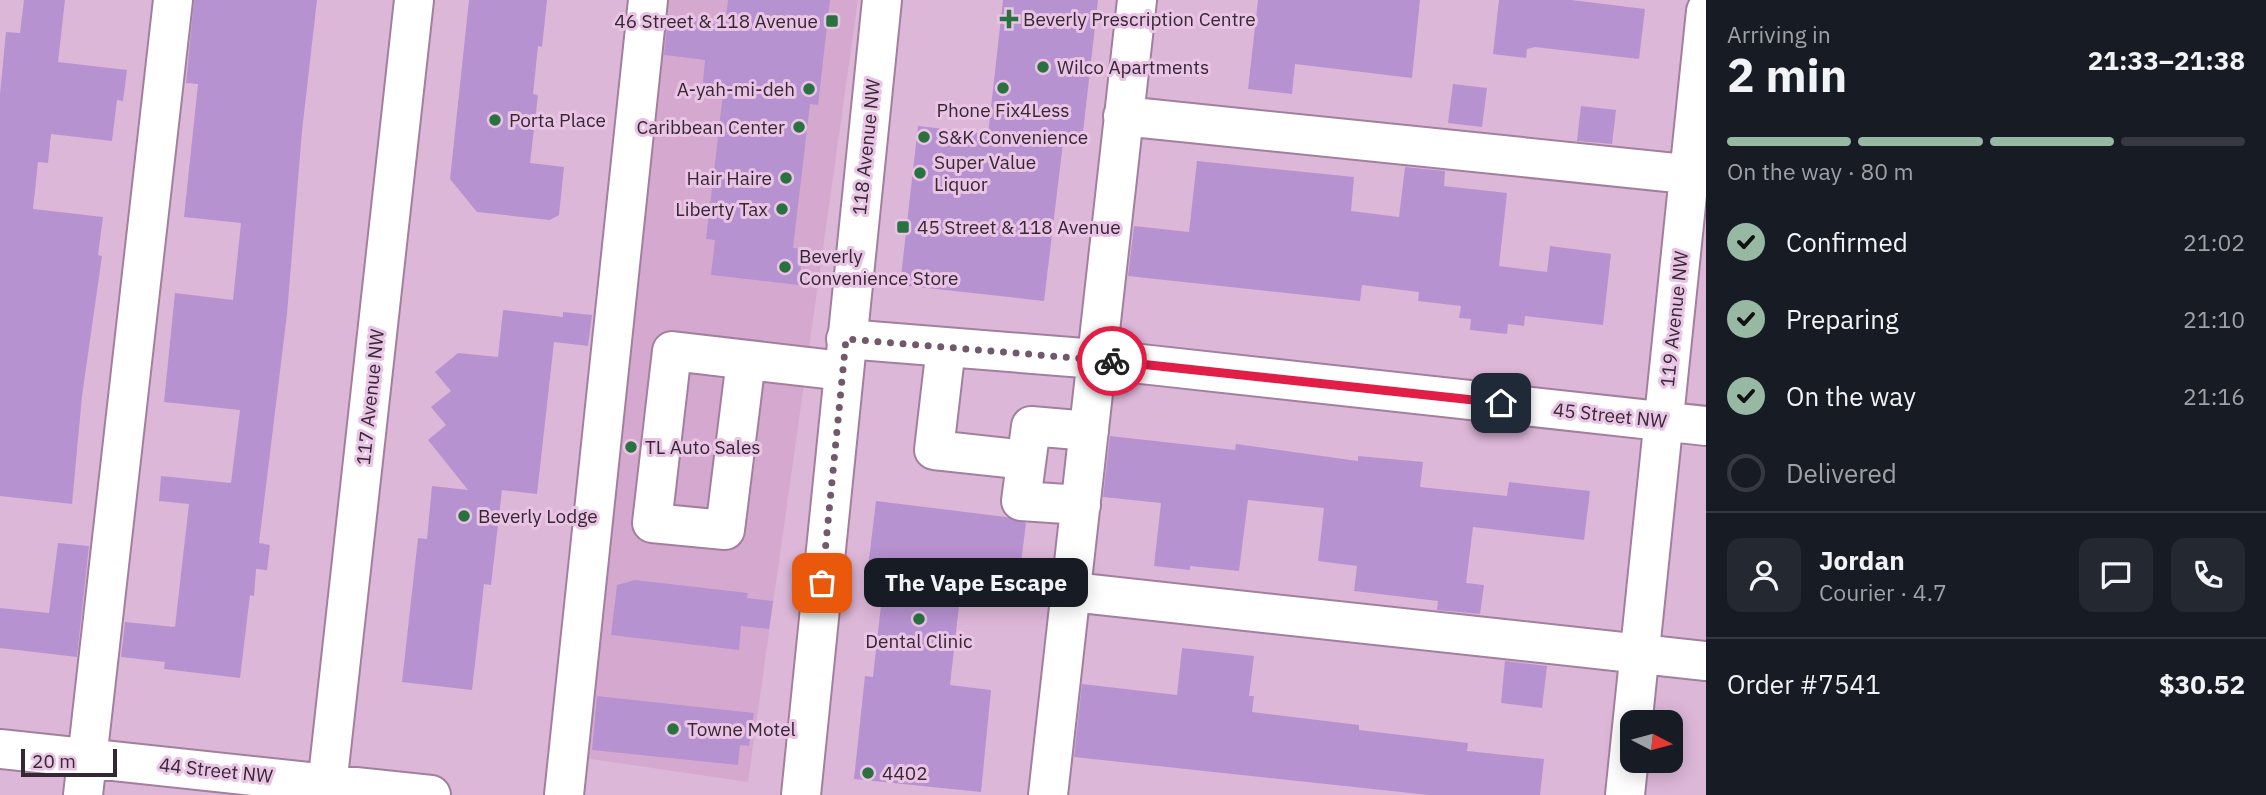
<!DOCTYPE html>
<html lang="en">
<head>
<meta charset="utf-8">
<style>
	body { margin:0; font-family:"IBM Plex Sans",sans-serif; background:#242831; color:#f1f3f6; height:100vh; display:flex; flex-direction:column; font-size:26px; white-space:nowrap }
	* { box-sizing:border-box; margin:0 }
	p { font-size:23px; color:#9ea1a6 }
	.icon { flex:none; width:38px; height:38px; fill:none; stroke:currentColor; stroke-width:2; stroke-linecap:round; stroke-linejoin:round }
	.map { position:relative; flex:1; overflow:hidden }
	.side { display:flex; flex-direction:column; background:#171b24; width:560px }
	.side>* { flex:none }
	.needle { width:46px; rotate:96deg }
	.controls { position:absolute; left:1620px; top:710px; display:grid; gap:14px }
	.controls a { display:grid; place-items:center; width:63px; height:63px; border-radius:14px; background:#171b24; box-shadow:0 4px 18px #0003; font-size:35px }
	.scale { position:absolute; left:21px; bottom:18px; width:96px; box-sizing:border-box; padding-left:7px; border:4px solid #362734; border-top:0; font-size:19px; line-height:24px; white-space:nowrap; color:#362734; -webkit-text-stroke:5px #eac4e5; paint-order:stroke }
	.pin { position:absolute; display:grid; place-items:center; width:60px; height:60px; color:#fff; margin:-30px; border-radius:14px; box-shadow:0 4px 10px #0006 }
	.courier { position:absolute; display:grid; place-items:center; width:70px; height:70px; margin:-35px; border:5px solid #e11d48; border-radius:50%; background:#fff; color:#222; box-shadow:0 2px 9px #0007 }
	.bubble { position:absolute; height:49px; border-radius:14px; background:#171b24; box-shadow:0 4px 18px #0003; font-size:23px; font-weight:800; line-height:49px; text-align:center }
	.summary em { font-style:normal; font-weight:800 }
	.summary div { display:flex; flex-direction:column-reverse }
	.summary { display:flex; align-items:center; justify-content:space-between; height:119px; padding:0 21px }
	h1 { font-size:46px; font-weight:800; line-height:52px }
	.bar { display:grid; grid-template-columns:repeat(4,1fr); gap:10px 7px; align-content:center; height:84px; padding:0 21px }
	.bar i { height:9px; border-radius:5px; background:#363941 }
	.bar .selected { background:#97b9a4 }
	.bar p { grid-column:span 4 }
	.line { display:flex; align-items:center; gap:18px; padding:0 21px; border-top:2px solid #363941 }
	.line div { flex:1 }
	.round { display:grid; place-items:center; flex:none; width:74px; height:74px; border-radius:14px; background:#242831 }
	ol { padding:0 21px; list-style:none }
	li { display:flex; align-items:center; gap:21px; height:77px }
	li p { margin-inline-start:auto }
	li .icon { padding:7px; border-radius:50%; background:#97b9a4; color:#111; stroke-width:4 }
	li:last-child { color:#9ea1a6 }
	li i { width:38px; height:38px; border:4px solid #363941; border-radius:50% }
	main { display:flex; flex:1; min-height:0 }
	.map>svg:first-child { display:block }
	.built { fill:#d5a9cf }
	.building { fill:#b792d1 }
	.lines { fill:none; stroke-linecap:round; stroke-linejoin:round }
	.minor-casing { stroke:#a37f9e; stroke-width:42 }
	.major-casing { stroke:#a37f9e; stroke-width:42 }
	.minor { stroke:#fff; stroke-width:38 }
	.major { stroke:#fff; stroke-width:38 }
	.done { stroke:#70596d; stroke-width:7; stroke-dasharray:0 12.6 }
	.route { stroke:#e11d48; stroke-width:9 }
	.poi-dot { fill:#297240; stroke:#eac4e5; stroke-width:2.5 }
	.labels { text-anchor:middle; stroke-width:6; stroke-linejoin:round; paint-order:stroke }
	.poi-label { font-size:19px; fill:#362734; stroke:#eac4e5; text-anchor:start }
	.street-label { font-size:19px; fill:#362734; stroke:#eac4e5 }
</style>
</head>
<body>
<main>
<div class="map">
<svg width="1706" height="795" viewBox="0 0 1706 795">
	<rect width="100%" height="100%" fill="#ddb7d8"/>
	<path class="built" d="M658 0H858L748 782 577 757Z"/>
	<path class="building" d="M24 0H65L58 62 127 70 123 101 117 100 112 141 51 134 48 163 38 162 33 209 103 217 98 255 102 256 82 396 72 504 0 496V95L6 32 20 33Z
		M194 0H317L302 131 287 314 259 543 270 545 267 570 256 569 254 596 250 595 240 678 164 669 165 662 121 657 125 622 175 627 189 504 159 501 161 476 231 483 240 410 164 402 175 293 233 300 241 223 184 217 198 84 186 83Z
		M469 0H547L542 47 538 46 533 94 538 95 530 163 564 167 559 215 550 220 477 212 450 179Z
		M728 0H830L818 105 810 104 793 248 803 249 799 285 711 275 715 240 706 239 723 94 702 92 705 60 664 55 668 18 725 25Z
		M1003 0H1098L1082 141 1079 144 1063 143 1044 301 900 285 918 126 988 134Z
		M1258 0H1420L1412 78 1295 64 1292 94 1248 89Z
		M1499 0H1571L1645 9 1639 59 1535 47 1527 49 1526 58 1493 54Z
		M1453 84 1487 88 1482 127 1448 123Z
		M1581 106 1616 110 1612 144 1577 141Z
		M1197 161 1354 177 1351 211 1399 217 1405 167 1445 171 1444 186 1507 193 1499 266 1547 272 1550 246 1611 254 1603 325 1525 316 1524 326 1508 324 1507 334 1470 330 1471 319 1459 318 1461 306 1418 301 1419 292 1362 285 1360 301 1128 276 1134 226 1189 232Z
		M503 310 563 317V312L592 315 588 346 554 342 537 494 502 490 491 585 484 584 472 690 402 682 418 538 427 539 432 486 468 490 428 440 446 425 431 407 451 391 435 372 458 353 498 357Z
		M1110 436 1235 450 1236 444 1358 461V456L1423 462 1420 487 1507 496 1509 482 1590 491 1584 540 1473 527 1466 583 1484 585 1480 614 1437 610 1438 601 1354 591 1357 566 1318 561 1324 508 1248 500 1239 571 1190 566V570L1154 566 1161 503 1103 497Z
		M876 501 1006 517 1026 523 1018 586 962 579 950 685 991 690 981 792 854 779 865 676 873 677 885 570 868 568Z
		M58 543 89 546 77 657 0 648V608L49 613Z
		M635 580 748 593 747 598 773 601 769 629 741 626 739 650 611 635 617 585Z
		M1182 648 1254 656 1249 696H1254L1252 712 1359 725V730L1468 743 1467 751 1544 759 1540 795H1429L1074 757 1082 684 1177 695Z
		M1505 661 1547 666 1542 708 1501 703Z
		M597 696 754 713 749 746 740 745 738 765 592 750Z"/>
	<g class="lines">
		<defs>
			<path id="minor" d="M1123 116 1706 176
				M846 339 1096 359 1706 426
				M946 347 934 450 1026 460
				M746 360 725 530 652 523 672 351 843 371
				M1081 505 1021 501 1031 426 1089 431
				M1072 592 1706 661
				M0 749 431 795
				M83 795 173 0
				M326 795 414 0
				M564 795 648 0
				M1048 795 1137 0
				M1625 795 1706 11"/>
			<path id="major" d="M801 795 882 0"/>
		</defs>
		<use href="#minor" class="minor-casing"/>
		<use href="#major" class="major-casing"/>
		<use href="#minor" class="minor"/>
		<use href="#major" class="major"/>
	</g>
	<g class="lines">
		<path class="done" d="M822 583 846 339 1112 361"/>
		<path class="route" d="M1112 361 1501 403"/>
	</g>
	<g class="poi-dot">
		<path d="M1005.5 8.5h7v7h7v7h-7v7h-7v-7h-7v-7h7z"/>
		<rect x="825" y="14" width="14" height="14" rx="3.5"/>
		<circle cx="1043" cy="67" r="7"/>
		<circle cx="1003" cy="88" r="7"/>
		<circle cx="809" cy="89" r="7"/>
		<circle cx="495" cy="120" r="7"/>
		<circle cx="799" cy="127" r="7"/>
		<circle cx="924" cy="137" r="7"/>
		<circle cx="920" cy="173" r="7"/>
		<circle cx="786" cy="178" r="7"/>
		<circle cx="782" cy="209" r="7"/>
		<rect x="896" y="220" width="14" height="14" rx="3.5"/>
		<circle cx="785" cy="267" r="7"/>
		<circle cx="631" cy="447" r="7"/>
		<circle cx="464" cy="516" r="7"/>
		<circle cx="919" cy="619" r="7"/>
		<circle cx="673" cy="729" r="7"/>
		<circle cx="868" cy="773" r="7"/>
	</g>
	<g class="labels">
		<g class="poi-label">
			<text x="1023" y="26">Beverly Prescription Centre</text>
			<text x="818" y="28" text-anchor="end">46 Street &amp; 118 Avenue</text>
			<text x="1057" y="74">Wilco Apartments</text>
			<text x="795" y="96" text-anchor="end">A-yah-mi-deh</text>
			<text x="1003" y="117" text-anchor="middle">Phone Fix4Less</text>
			<text x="509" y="127">Porta Place</text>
			<text x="785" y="134" text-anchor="end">Caribbean Center</text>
			<text x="938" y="144">S&amp;K Convenience</text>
			<text x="934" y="169">Super Value<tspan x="934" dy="22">Liquor</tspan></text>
			<text x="772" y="185" text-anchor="end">Hair Haire</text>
			<text x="768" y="216" text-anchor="end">Liberty Tax</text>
			<text x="917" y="234">45 Street &amp; 118 Avenue</text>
			<text x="799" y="263">Beverly<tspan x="799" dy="22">Convenience Store</tspan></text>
			<text x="645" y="454">TL Auto Sales</text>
			<text x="478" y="523">Beverly Lodge</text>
			<text x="919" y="648" text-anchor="middle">Dental Clinic</text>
			<text x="687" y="736">Towne Motel</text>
			<text x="882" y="780">4402</text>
		</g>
		<g class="street-label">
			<text transform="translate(866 147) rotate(-84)" y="7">118 Avenue NW</text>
			<text transform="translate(1674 319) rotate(-84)" y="7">119 Avenue NW</text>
			<text transform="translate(370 397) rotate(-84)" y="7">117 Avenue NW</text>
			<text transform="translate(1610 415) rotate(6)" y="7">45 Street NW</text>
			<text transform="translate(216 770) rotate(6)" y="7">44 Street NW</text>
		</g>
	</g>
</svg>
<div class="controls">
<a><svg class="needle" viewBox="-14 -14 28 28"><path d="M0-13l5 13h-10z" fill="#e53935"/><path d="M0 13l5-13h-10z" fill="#9ea1a6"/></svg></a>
</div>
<div class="scale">20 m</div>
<div class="pin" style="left:822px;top:583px;background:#ea580c"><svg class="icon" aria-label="bag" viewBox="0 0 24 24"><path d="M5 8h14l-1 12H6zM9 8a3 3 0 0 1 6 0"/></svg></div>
<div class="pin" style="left:1501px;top:403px;background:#1f2937"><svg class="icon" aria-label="home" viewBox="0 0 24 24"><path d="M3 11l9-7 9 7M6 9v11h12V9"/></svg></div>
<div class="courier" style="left:1112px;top:361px"><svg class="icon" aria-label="bike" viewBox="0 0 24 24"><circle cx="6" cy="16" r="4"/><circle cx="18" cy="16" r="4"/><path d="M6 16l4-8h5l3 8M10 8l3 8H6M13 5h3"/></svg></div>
<div class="bubble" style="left:864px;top:558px;width:224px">The Vape Escape</div>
</div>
<section class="side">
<div class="summary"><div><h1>2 min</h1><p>Arriving in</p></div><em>21:33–21:38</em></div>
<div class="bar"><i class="selected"></i><i class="selected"></i><i class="selected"></i><i></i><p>On the way · 80 m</p></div>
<ol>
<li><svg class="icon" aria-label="check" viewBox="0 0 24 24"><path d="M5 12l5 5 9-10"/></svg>Confirmed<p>21:02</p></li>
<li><svg class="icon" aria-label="check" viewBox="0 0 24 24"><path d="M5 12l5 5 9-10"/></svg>Preparing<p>21:10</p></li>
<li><svg class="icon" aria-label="check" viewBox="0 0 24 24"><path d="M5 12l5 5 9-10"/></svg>On the way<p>21:16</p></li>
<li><i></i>Delivered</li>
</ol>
<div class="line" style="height:126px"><a class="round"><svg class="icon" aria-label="person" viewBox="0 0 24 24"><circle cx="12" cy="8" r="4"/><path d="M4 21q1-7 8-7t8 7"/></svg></a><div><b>Jordan</b><p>Courier · 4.7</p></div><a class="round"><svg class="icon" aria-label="chat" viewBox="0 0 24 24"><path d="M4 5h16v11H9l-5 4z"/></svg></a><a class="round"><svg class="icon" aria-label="phone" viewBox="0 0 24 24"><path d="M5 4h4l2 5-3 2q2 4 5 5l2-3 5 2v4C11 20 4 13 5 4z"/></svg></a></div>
<div class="line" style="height:91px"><div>Order #7541</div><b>$30.52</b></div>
</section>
</main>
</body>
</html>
